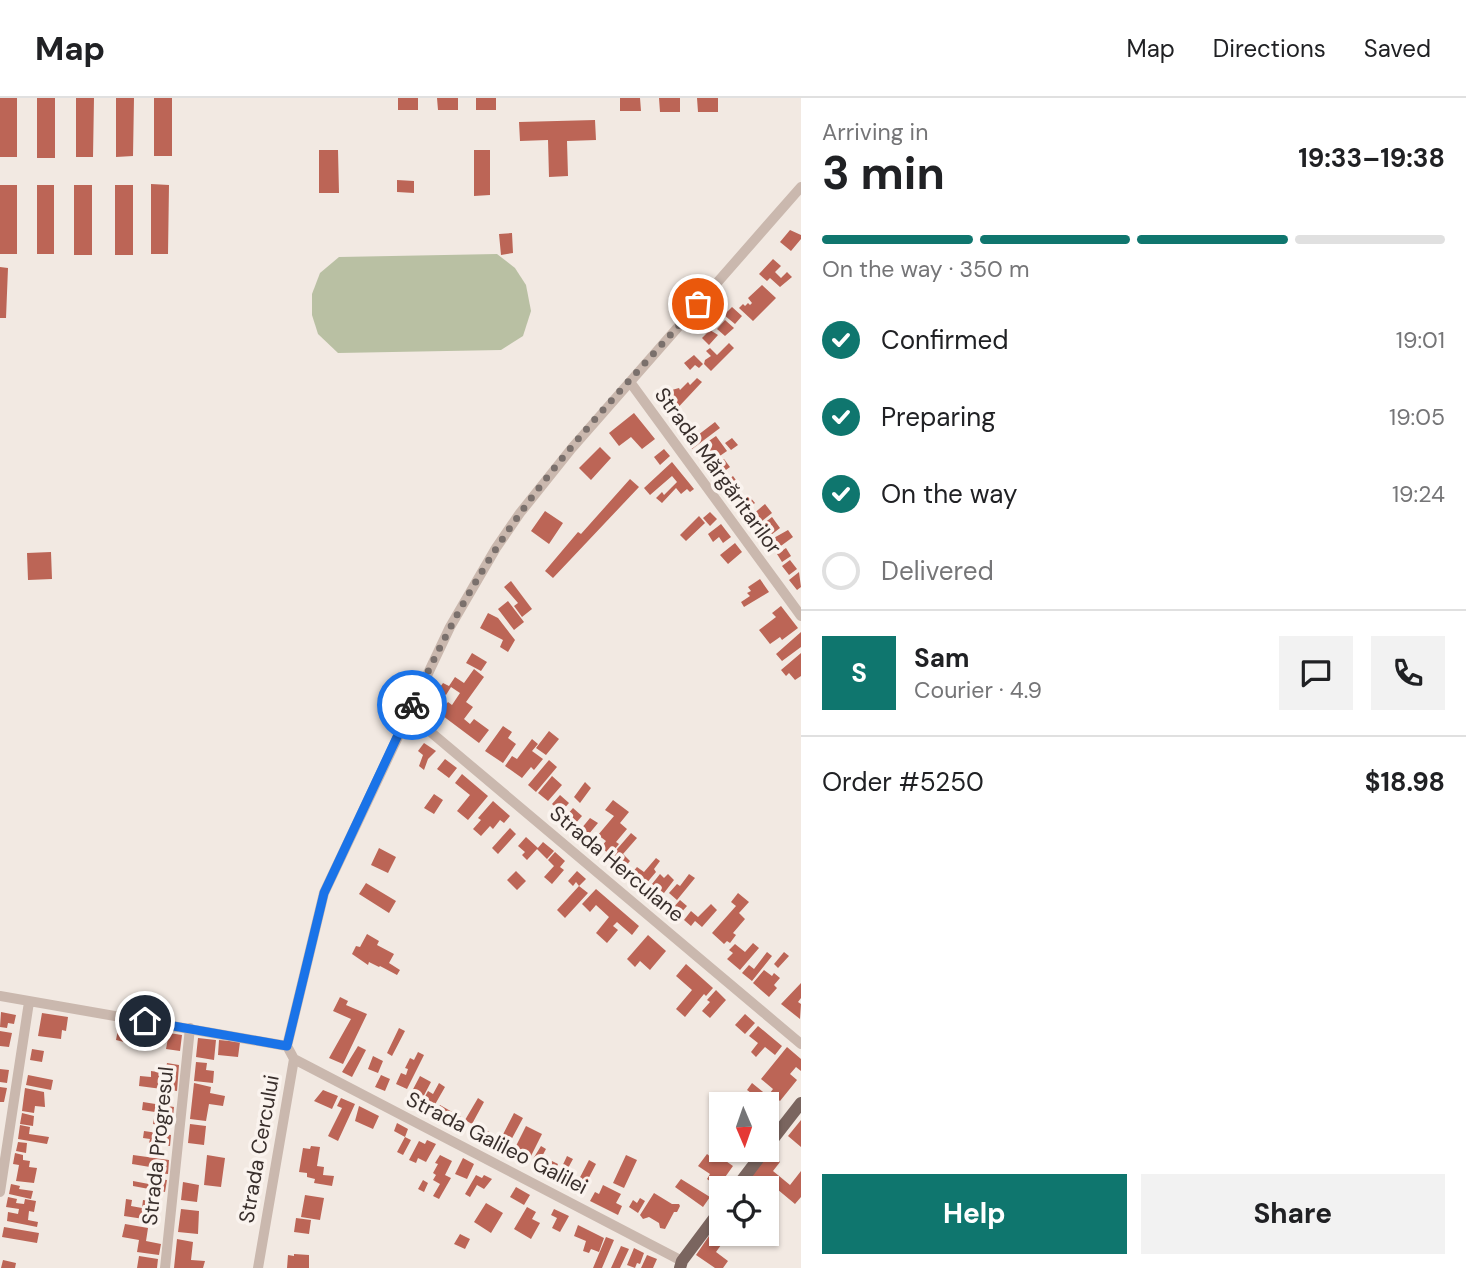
<!DOCTYPE html>
<html lang="en">
<head>
<meta charset="utf-8">
<style>
	body { margin:0; font-family:"DM Sans",sans-serif; background:#f2f2f2; color:#202124; height:100vh; display:flex; flex-direction:column; font-size:26px; white-space:nowrap }
	* { box-sizing:border-box; margin:0 }
	p { font-size:23px; color:#757577 }
	.icon { flex:none; width:38px; height:38px; fill:none; stroke:currentColor; stroke-width:2; stroke-linecap:round; stroke-linejoin:round }
	.map { position:relative; flex:1; overflow:hidden }
	.side { display:flex; flex-direction:column; background:#fff; width:665px }
	.side>* { flex:none }
	.needle { width:46px; rotate:178deg }
	.tools { position:absolute; left:709px; top:994px; display:grid; gap:14px }
	.tools a { display:grid; place-items:center; width:70px; height:70px; border-radius:0px; background:#fff; box-shadow:0 2px 5px #0004; font-size:35px }
	.pin { position:absolute; display:grid; place-items:center; width:60px; height:60px; color:#fff; margin:-30px; border:4px solid #fff; border-radius:50%; box-shadow:0 2px 7px #0007 }
	.courier { position:absolute; display:grid; place-items:center; width:70px; height:70px; margin:-35px; border:5px solid #1a73e8; border-radius:50%; background:#fff; color:#222; box-shadow:0 2px 9px #0007 }
	.head em { font-style:normal; font-weight:700 }
	.head div { display:flex; flex-direction:column-reverse }
	.head { display:flex; align-items:center; justify-content:space-between; height:119px; padding:0 21px }
	h1 { font-size:46px; font-weight:700; line-height:52px }
	.bar { display:grid; grid-template-columns:repeat(4,1fr); gap:10px 7px; align-content:center; height:84px; padding:0 21px }
	.bar i { height:9px; border-radius:5px; background:#e0e0e0 }
	.bar .selected { background:#0f766e }
	.bar p { grid-column:span 4 }
	.line { display:flex; align-items:center; gap:18px; padding:0 21px; border-top:2px solid #e0e0e0 }
	.line div { flex:1 }
	.round { display:grid; place-items:center; flex:none; width:74px; height:74px; border-radius:0px; background:#f2f2f2 }
	ol { padding:0 21px; list-style:none }
	li { display:flex; align-items:center; gap:21px; height:77px }
	li p { margin-inline-start:auto }
	li .icon { padding:7px; border-radius:50%; background:#0f766e; color:#fff; stroke-width:4 }
	li:last-child { color:#757577 }
	li i { width:38px; height:38px; border:4px solid #e0e0e0; border-radius:50% }
	.action { display:flex; gap:14px; margin-top:auto; padding:14px 21px }
	.action a { flex:1; height:80px; border-radius:0px; background:#0f766e; color:#fff; font-size:28px; font-weight:700; line-height:80px; text-align:center }
	.action a+a { background:#f2f2f2; color:#202124 }
	header { display:flex; align-items:center; gap:42px; box-sizing:border-box; height:98px; padding:0 35px; background:#fff; border-bottom:2px solid #e0e0e0 }
	header strong { font-size:33px }
	nav { display:flex; gap:38px; margin-inline-start:auto; font-size:24px }
	main { display:flex; flex:1; min-height:0 }
	.map>svg:first-child { display:block }
	.green { fill:#b9c0a3 }
	.building { fill:#bc6556 }
	.lines { fill:none; stroke-linecap:round; stroke-linejoin:round }
	.minor { stroke:#cab8ae; stroke-width:10 }
	.major { stroke:#7a655f; stroke-width:12 }
	.done { stroke:#7a706c; stroke-width:7; stroke-dasharray:0 12.6 }
	.route { stroke:#1a73e8; stroke-width:9 }
	.labels { text-anchor:middle; stroke-width:7; stroke-linejoin:round; paint-order:stroke }
	.street-label { font-size:21px; fill:#392f2c; stroke:#faf3ee }
</style>
</head>
<body>
<header>
<strong>Map</strong>
<nav><a>Map</a><a>Directions</a><a>Saved</a></nav>
</header>
<main>
<div class="map">
<svg width="801" height="1170" viewBox="0 0 801 1170">
	<rect width="100%" height="100%" fill="#f2e9e2"/>
	<path class="green" d="M497 156 515 170 526 187 531 213 523 238 501 252 338 255 318 236 312 217V196L320 175 339 159Z"/>
	<path class="building" d="M0 0H17V59H0Z
		M37 0H55V60H37Z
		M76 0H94L93 59H76Z
		M116 0H134L133 58 116 59Z
		M154 0H172V58H154Z
		M398 0H418V12H398Z
		M437 0H458V12H438Z
		M476 0H496V12H476Z
		M620 0H640L641 13H620Z
		M659 0H680V14H660Z
		M697 0H718V14H698Z
		M595 22 596 42 567 43 568 78 549 79 548 42 520 43 519 24Z
		M319 52H338L339 95H319Z
		M474 52H490V97L474 98Z
		M397 82 414 83V95L397 94Z
		M151 86 169 87 168 156H151Z
		M0 87H17V156H0Z
		M37 87H54V156H37Z
		M74 87H92V157H74Z
		M115 87H133V157H115Z
		M790 132 801 137V141L791 153 780 144Z
		M512 135 513 155 501 157 499 136Z
		M773 161 781 168 775 174 781 180 787 174 792 179 780 189 770 180 767 183 759 176Z
		M0 169 8 170 6 220H0Z
		M762 187 776 200 753 223 739 210 743 206 745 208 748 205 750 207 752 205 748 200Z
		M732 209 742 218 735 226 724 217Z
		M725 222 734 230 725 238 717 231Z
		M710 232 718 237 709 247 702 240Z
		M729 245 734 250 711 273 704 266 705 262 711 258 706 253 710 250 717 257Z
		M694 257 703 266 699 270 695 267 690 272 684 265Z
		M697 280 702 284 672 316 664 304 668 293 679 290 680 292 688 284 690 287Z
		M634 315 655 341 642 351 631 339 619 348 609 335Z
		M684 319 692 330 682 338 674 326Z
		M715 324 720 330 692 351 685 341 695 334 698 337Z
		M716 338 727 353 714 362 703 347Z
		M732 340 738 347 731 352 725 345Z
		M600 349 611 360 591 382 579 370Z
		M664 351 670 358 660 367 654 359Z
		M724 361 730 369 715 380 709 373Z
		M672 364 694 391 690 394 687 391 681 396 676 390 662 405 656 400 662 394 664 397 677 384 672 378 650 397 644 390Z
		M733 378 741 389 728 399 720 388Z
		M630 381 639 389 553 480 545 473 578 434 581 436Z
		M749 398 755 405 741 416 735 408Z
		M765 406 772 415 752 431 742 417 748 413 752 417Z
		M545 413 563 425 549 446 531 433Z
		M710 414 717 421 710 428 703 420Z
		M699 418 705 425 686 443 680 437Z
		M772 419 780 430 762 444 754 433Z
		M721 426 731 439 723 445 719 439 713 444 708 436Z
		M788 432 793 439 770 456 763 446Z
		M735 445 742 454 728 466 720 457Z
		M786 450 791 458 782 464 777 456Z
		M51 454 52 481 28 482 27 455Z
		M790 462 797 471 789 477 782 468Z
		M799 474 801 489 797 492 789 482Z
		M760 481 769 494 744 509 741 504 750 498 747 495 751 493 748 489Z
		M511 483 532 511 522 519 514 508 518 505 504 489Z
		M508 503 524 524 514 532 498 511Z
		M781 508 798 530 782 542 780 539 770 546 759 532 776 519 772 515Z
		M488 515 498 520 515 542 508 554 500 549 503 542 480 530Z
		M801 534V549L782 563 776 556Z
		M472 555 487 564 481 573 466 565Z
		M801 555V578L795 582 789 575 786 578 781 572Z
		M474 571 484 579 466 604 473 609 464 621 470 626 474 621 489 632 479 645 439 615 448 604 452 607 460 595 451 589 446 597 438 592 443 585 449 588 455 579 464 585Z
		M503 628 512 634 508 640 516 646 503 665 485 653Z
		M549 633 559 641 546 657 536 650Z
		M532 641 538 646 532 653 543 661 534 672 531 669 522 680 505 668 512 658 517 661Z
		M424 645 436 653 428 661 424 672 419 668 423 657 418 653Z
		M445 661 457 670 449 680 437 671Z
		M549 662 557 669 536 694 528 687Z
		M462 676 488 698 468 722 457 713 470 697 455 685Z
		M552 678 562 687 548 703 538 695Z
		M585 684 591 690 580 705 574 699Z
		M434 696 443 702 434 716 424 710Z
		M560 697 569 705 561 714 552 706Z
		M613 702 629 714 620 725 627 731 616 744 619 746 610 757 601 749 606 743 598 737 614 718 605 712Z
		M493 703 510 718 504 725 500 722 493 731 490 728 481 738 473 731 481 722 478 720Z
		M573 710 582 718 575 726 566 718Z
		M590 720 598 725 588 737 581 731Z
		M510 730 516 736 498 756 492 750Z
		M631 735 637 740 623 756 630 763 625 769 611 758Z
		M526 739 538 750 527 762 522 757 525 754 518 748Z
		M543 744 554 753 547 761 537 751Z
		M379 750 396 759 388 775 371 767Z
		M555 754 565 763 560 769 564 772 552 786 544 779 554 768 548 762Z
		M656 760 660 763 654 771 656 774 645 787 631 776 637 769 644 774Z
		M516 773 526 783 517 792 507 782Z
		M577 773 586 781 579 788 576 784 573 788 568 783Z
		M660 776 664 780 668 776 674 782 664 795 652 786Z
		M689 776 695 780 677 802 669 795 677 786 680 788Z
		M366 785 396 803 389 815 359 796Z
		M579 788 588 795 565 820 557 812Z
		M596 791 639 828 632 837 617 824 613 828 618 832 607 845 596 835 609 819 596 807 590 814 582 806Z
		M738 795 749 804 739 815 745 821 733 835 736 837 730 845 727 843 724 846 712 835 736 808 731 804Z
		M680 802 687 808 679 817 672 811Z
		M711 806 717 812 702 829 695 823 691 828 684 822 691 813 698 819Z
		M367 836 379 843 377 847 394 856 389 865 400 872 397 877 380 868 379 869 369 864 368 867 352 856 356 848 360 849Z
		M648 837 666 853 650 872 640 863 635 869 627 861Z
		M753 845 759 850 740 872 727 861 733 855 729 852 735 846 745 854Z
		M767 854 772 858 752 883 742 875 749 867 754 871Z
		M784 854 789 858 778 870 774 866Z
		M686 866 713 890 706 898 704 896 685 919 676 911 692 892 676 878Z
		M764 872 772 878 774 875 780 880 774 887 777 890 769 899 753 885Z
		M801 885V900L798 904 801 906 800 921 781 906Z
		M716 892 726 902 710 920 702 913 710 904 707 902Z
		M340 899 348 903 346 907 367 916 343 966 329 960 351 921 333 913Z
		M1 914 16 917 14 926 8 925 7 930 0 929Z
		M42 915 68 919 66 933 62 932 61 941 38 938Z
		M745 916 755 925 745 936 735 927Z
		M119 926 131 928 128 945 116 942Z
		M758 928 782 948 775 957 765 949 756 959 751 954 758 945 749 938Z
		M399 930 405 933 392 958 387 955Z
		M0 933 12 935 9 949 0 948Z
		M169 935 182 937 180 953 166 951Z
		M198 940 216 942 214 962 196 959Z
		M219 942 240 944 238 959 218 957Z
		M358 948 366 952 352 979 342 974Z
		M787 949 801 961V973L796 969 790 976 797 982 780 1003 770 995 773 991 761 981Z
		M32 951 44 953 42 964 30 962Z
		M418 954 424 957 407 991 396 986 401 975 406 977 408 971 405 970 410 960 414 962Z
		M373 958 383 963 378 975 368 971Z
		M196 964 207 965 206 972 214 973 213 985 194 983Z
		M167 965 179 967 177 993 139 988 140 978 151 979V973L165 975Z
		M0 971 9 972 7 985 0 984Z
		M28 977 53 982 51 992 26 987Z
		M381 977 390 981 385 993 375 989Z
		M420 978 431 984 421 1003 410 997Z
		M194 985 211 989 210 995 225 998 223 1008 209 1006 206 1023 190 1021Z
		M439 985 445 989 433 1010 422 1004 428 993 433 996Z
		M752 985 779 1007 771 1017 766 1013V1006L747 992Z
		M0 989 7 990 4 1004H0Z
		M25 990 44 994 45 1009 35 1008 34 1015 22 1013Z
		M323 992 338 998 332 1011 314 1003Z
		M341 1000 355 1006 338 1043 328 1038 342 1010 337 1008Z
		M478 1000 484 1004 472 1026 465 1022Z
		M143 1004 174 1009 172 1029 153 1026 155 1014 142 1012Z
		M440 1007 461 1019 456 1029 434 1018Z
		M359 1008 379 1018 373 1031 355 1023Z
		M22 1015 34 1018 33 1028 20 1026Z
		M514 1015 523 1020 504 1055 496 1050Z
		M801 1022V1049L788 1038Z
		M397 1025 408 1031 405 1039 411 1042 403 1057 397 1054 405 1039 394 1033Z
		M190 1026 206 1028 204 1047 188 1045Z
		M476 1026 496 1038 490 1049 469 1038Z
		M20 1027 30 1029 29 1036 49 1039 47 1046 18 1041Z
		M526 1028 542 1036 527 1066 511 1058Z
		M144 1033 171 1037 170 1048 149 1045 150 1041 143 1040Z
		M427 1042 436 1046 426 1064 418 1060 416 1065 409 1062 419 1043 425 1046Z
		M18 1044 27 1045 26 1055 16 1053Z
		M311 1048 320 1049 317 1068 324 1069 323 1077 334 1078 332 1088 314 1085 315 1081 307 1079V1075L299 1074 303 1050 310 1051Z
		M541 1048 546 1051 539 1064 533 1061Z
		M731 1052H744L736 1061 728 1055Z
		M15 1055 23 1057V1062L30 1063 29 1069 37 1070 34 1085 16 1083 19 1067 13 1066Z
		M768 1055 780 1064 773 1073 790 1087 801 1073V1099L795 1106 771 1086 768 1090H751L744 1085Z
		M707 1056 717 1064 720 1059 733 1068 718 1089 707 1081 710 1076 698 1068Z
		M133 1057 169 1062 168 1076 156 1075V1070L132 1066Z
		M207 1057 225 1060 221 1089 204 1087Z
		M440 1057 452 1063 445 1077 451 1080 439 1101 433 1098 440 1086 433 1082 436 1077 433 1075 438 1066 435 1065Z
		M626 1057 637 1062 624 1090 613 1085Z
		M567 1058 573 1061 561 1083 542 1073 545 1068 548 1070 552 1063 558 1066 555 1073 559 1075Z
		M463 1060 474 1066 467 1081 455 1076Z
		M589 1062 596 1066 583 1091 576 1087Z
		M476 1077 482 1080 484 1077 492 1081 484 1091 477 1087 470 1099 465 1096Z
		M155 1081 167 1082 165 1094 133 1088V1083L154 1087Z
		M681 1081 710 1099 703 1109 675 1089Z
		M423 1082 428 1085 424 1094 418 1091Z
		M183 1084 199 1087 197 1104 181 1102Z
		M11 1086 20 1088 19 1091 33 1093 31 1101 9 1096Z
		M603 1087 621 1096 616 1105 622 1108 618 1117 590 1103 595 1094 599 1096Z
		M516 1089 530 1097 524 1107 510 1099Z
		M654 1095 672 1106H679L680 1108 677 1114H674L665 1131 660 1130 659 1125 649 1119 643 1121 640 1117Z
		M305 1097 324 1100 320 1122 301 1119Z
		M8 1099 17 1101 16 1105 24 1106 25 1101 36 1103 34 1114 29 1113 28 1122 38 1124 37 1129 7 1123 8 1114 18 1116 19 1111 6 1109Z
		M640 1100 645 1103 638 1115 629 1109 633 1102 637 1105Z
		M126 1101 132 1102 131 1108 142 1110 143 1102 154 1104V1108L159 1109 157 1123 124 1118Z
		M486 1105 503 1115 491 1135 474 1124Z
		M527 1109 536 1114 532 1121 540 1125 531 1141 514 1131Z
		M181 1111 199 1113 198 1136 178 1134Z
		M554 1111 569 1118 560 1134 552 1130 557 1120 551 1117Z
		M296 1120 311 1122 309 1136 294 1134Z
		M125 1126 148 1130 146 1143 161 1146 159 1157 137 1154 139 1142 122 1139Z
		M578 1127 604 1140 599 1154 591 1151 589 1155 583 1153 586 1143 574 1138Z
		M4 1129 39 1135 37 1145 2 1139Z
		M460 1136 470 1141 465 1151 454 1146Z
		M709 1138 721 1147 716 1154 728 1163 723 1170H715L696 1157Z
		M606 1139 614 1142 602 1170H593Z
		M177 1141 193 1144 191 1162 205 1163 203 1170H174Z
		M621 1148 629 1151 620 1170H611Z
		M634 1150 644 1155 640 1166 637 1165 635 1170 627 1167Z
		M294 1156 309 1157V1170H287L288 1157 294 1158Z
		M647 1157 657 1161 653 1170H641Z
		M139 1158 158 1161 157 1170H137Z
		M3 1162 16 1165 15 1170H1Z"/>
	<g class="lines">
		<path class="minor" d="M630 284 801 518
			M408 615 801 946
			M0 898 287 948
			M294 961 682 1163
			M0 1094 29 904
			M165 1170 190 930
			M258 1170 294 961 287 948 324 795 450 529 496 450 520 415 572 350 801 89"/>
		<path class="major" d="M766 1050 801 1005
			M736 1090 765 1052
			M680 1170 682 1163 721 1111"/>
	</g>
	<g class="lines">
		<path class="done" d="M412 607C443 541 476 477 519 417 572 342 637 275 698 206"/>
		<path class="route" d="M145 923 287 948 324 795 412 607"/>
	</g>
	<g class="labels">
		<g class="street-label">
			<text transform="translate(718 373) rotate(54)" y="7">Strada Mărgăritarilor</text>
			<text transform="translate(617 766) rotate(40)" y="7">Strada Herculane</text>
			<text transform="translate(497 1045) rotate(27)" y="7">Strada Galileo Galilei</text>
			<text transform="translate(158 1048) rotate(-84)" y="7">Strada Progresul</text>
			<text transform="translate(259 1051) rotate(-80)" y="7">Strada Cercului</text>
		</g>
	</g>
</svg>
<div class="tools">
<a><svg class="needle" viewBox="-14 -14 28 28"><path d="M0-13l5 13h-10z" fill="#e53935"/><path d="M0 13l5-13h-10z" fill="#757577"/></svg></a>
<a><svg class="icon" aria-label="locate" viewBox="0 0 24 24"><circle cx="12" cy="12" r="6"/><path d="M12 2v4M12 18v4M2 12h4M18 12h4"/></svg></a>
</div>
<div class="pin" style="left:698px;top:206px;background:#ea580c"><svg class="icon" aria-label="bag" viewBox="0 0 24 24"><path d="M5 8h14l-1 12H6zM9 8a3 3 0 0 1 6 0"/></svg></div>
<div class="pin" style="left:145px;top:923px;background:#1f2937"><svg class="icon" aria-label="home" viewBox="0 0 24 24"><path d="M3 11l9-7 9 7M6 9v11h12V9"/></svg></div>
<div class="courier" style="left:412px;top:607px"><svg class="icon" aria-label="bike" viewBox="0 0 24 24"><circle cx="6" cy="16" r="4"/><circle cx="18" cy="16" r="4"/><path d="M6 16l4-8h5l3 8M10 8l3 8H6M13 5h3"/></svg></div>
</div>
<section class="side">
<div class="head"><div><h1>3 min</h1><p>Arriving in</p></div><em>19:33–19:38</em></div>
<div class="bar"><i class="selected"></i><i class="selected"></i><i class="selected"></i><i></i><p>On the way · 350 m</p></div>
<ol>
<li><svg class="icon" aria-label="check" viewBox="0 0 24 24"><path d="M5 12l5 5 9-10"/></svg>Confirmed<p>19:01</p></li>
<li><svg class="icon" aria-label="check" viewBox="0 0 24 24"><path d="M5 12l5 5 9-10"/></svg>Preparing<p>19:05</p></li>
<li><svg class="icon" aria-label="check" viewBox="0 0 24 24"><path d="M5 12l5 5 9-10"/></svg>On the way<p>19:24</p></li>
<li><i></i>Delivered</li>
</ol>
<div class="line" style="height:126px"><b class="round" style="background:#0f766e;color:#fff">S</b><div><b>Sam</b><p>Courier · 4.9</p></div><a class="round"><svg class="icon" aria-label="chat" viewBox="0 0 24 24"><path d="M4 5h16v11H9l-5 4z"/></svg></a><a class="round"><svg class="icon" aria-label="phone" viewBox="0 0 24 24"><path d="M5 4h4l2 5-3 2q2 4 5 5l2-3 5 2v4C11 20 4 13 5 4z"/></svg></a></div>
<div class="line" style="height:91px"><div>Order #5250</div><b>$18.98</b></div>
<div class="action"><a>Help</a><a>Share</a></div>
</section>
</main>
</body>
</html>
